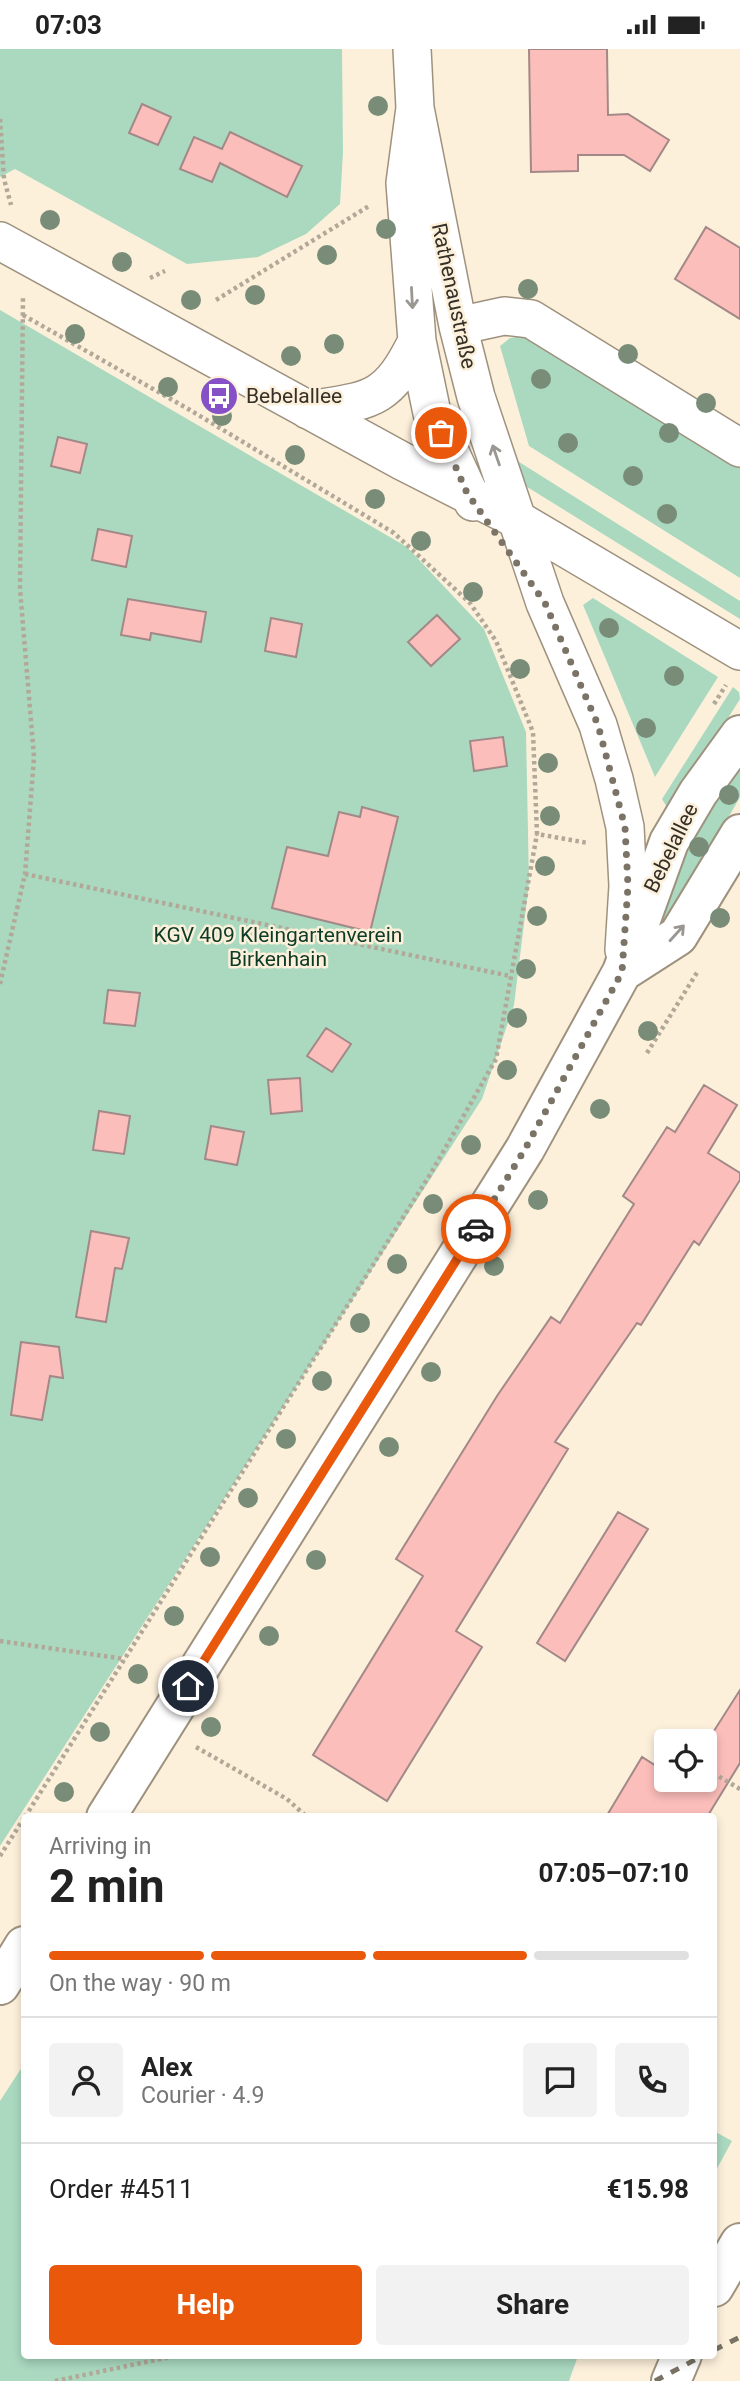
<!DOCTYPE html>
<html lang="en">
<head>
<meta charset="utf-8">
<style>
	body { margin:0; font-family:Roboto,sans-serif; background:#f2f2f2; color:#222; height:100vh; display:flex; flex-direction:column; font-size:26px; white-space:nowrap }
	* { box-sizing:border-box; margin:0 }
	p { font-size:23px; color:#767676 }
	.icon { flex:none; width:38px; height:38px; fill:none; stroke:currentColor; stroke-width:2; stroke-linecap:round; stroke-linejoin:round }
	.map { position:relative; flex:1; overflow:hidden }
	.details { position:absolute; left:21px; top:1764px; width:696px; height:546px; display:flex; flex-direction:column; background:#fff; border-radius:7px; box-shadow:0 4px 10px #0003 }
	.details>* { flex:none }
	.buttons { position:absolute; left:654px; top:1680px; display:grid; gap:14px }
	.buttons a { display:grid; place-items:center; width:63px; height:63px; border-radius:7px; background:#fff; box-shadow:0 4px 10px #0003; font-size:35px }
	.pin { position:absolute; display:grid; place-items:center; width:60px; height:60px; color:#fff; margin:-30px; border:4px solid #fff; border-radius:50%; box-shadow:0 2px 7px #0007 }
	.courier { position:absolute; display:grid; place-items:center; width:70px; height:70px; margin:-35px; border:5px solid #ea580c; border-radius:50%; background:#fff; color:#222; box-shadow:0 2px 9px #0007 }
	.headline em { font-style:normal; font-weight:700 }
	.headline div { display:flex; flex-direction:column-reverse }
	.headline { display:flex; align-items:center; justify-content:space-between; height:119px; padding:0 28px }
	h1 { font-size:46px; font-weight:700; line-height:52px }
	.bar { display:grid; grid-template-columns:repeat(4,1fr); gap:10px 7px; align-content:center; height:84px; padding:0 28px }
	.bar i { height:9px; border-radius:5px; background:#e0e0e0 }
	.bar .current { background:#ea580c }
	.bar p { grid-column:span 4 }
	.line { display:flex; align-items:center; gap:18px; padding:0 28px; border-top:2px solid #e0e0e0 }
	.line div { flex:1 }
	.round { display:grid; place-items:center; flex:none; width:74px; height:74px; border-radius:7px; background:#f2f2f2 }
	.primary-button { display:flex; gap:14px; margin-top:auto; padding:14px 28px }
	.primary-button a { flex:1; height:80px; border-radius:7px; background:#ea580c; color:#fff; font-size:28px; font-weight:700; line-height:80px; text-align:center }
	.primary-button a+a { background:#f2f2f2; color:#222 }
	.status { display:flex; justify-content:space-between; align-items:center; height:49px; padding:0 35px; background:#fff; direction:ltr }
	.status svg { height:19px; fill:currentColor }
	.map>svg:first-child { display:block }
	.green { fill:#aad9c0 }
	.building { fill:#fcbeba; stroke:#a28988; stroke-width:2 }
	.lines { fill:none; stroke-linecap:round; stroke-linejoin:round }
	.minor-casing { stroke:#9e927f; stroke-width:40 }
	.tertiary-casing { stroke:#9e927f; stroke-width:42 }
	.path { stroke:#b2a898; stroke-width:4.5; stroke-dasharray:3.5 3.5; stroke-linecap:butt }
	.minor { stroke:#fff; stroke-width:37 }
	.tertiary { stroke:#fff; stroke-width:38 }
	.rail { stroke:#7a7265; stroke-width:5; stroke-dasharray:9 9; stroke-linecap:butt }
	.tree { fill:#788c78 }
	.oneway { stroke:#9a9793 }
	.done { stroke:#7a7366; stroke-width:7; stroke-dasharray:0 12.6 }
	.route { stroke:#ea580c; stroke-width:9 }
	.labels { text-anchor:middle; stroke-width:5; stroke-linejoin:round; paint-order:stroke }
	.street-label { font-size:21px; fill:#342f27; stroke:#fdf0db }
	.poi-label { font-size:21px; fill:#342f27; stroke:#fdf0db; text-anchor:start }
	.park-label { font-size:21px; fill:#0c3b27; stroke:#fdf0db }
</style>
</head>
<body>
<div class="status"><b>07:03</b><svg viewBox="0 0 49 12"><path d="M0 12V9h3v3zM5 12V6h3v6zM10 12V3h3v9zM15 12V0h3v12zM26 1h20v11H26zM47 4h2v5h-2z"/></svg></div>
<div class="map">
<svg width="740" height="2332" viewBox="0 0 740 2332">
	<rect width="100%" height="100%" fill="#fdf0db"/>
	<path class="green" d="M0 0H342L343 103 340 155 306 185 258 208 187 215 15 120 0 128Z
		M0 261 407 498 484 580 526 683 529 834 514 956 482 1050 0 1797Z
		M525 287 740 416V529L529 397 500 297 510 289Z
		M516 411 740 552V570L524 436Z
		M593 549 718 628 655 728 586 563 583 556Z
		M733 638 739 643 740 650 672 758 668 760 662 750Z
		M740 712V748L666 878 662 877 668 818Z
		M24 2015V2306L578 2307 569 2332H0V2052Z
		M714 2082 732 2092 714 2125Z"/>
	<path class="building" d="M529 0H607L608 66 628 65 669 91 650 122 624 106H578V122L531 123Z
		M142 55 171 68 158 96 129 84Z
		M230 83 302 117 287 148 220 114 212 133 180 120 194 88 222 100Z
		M706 178 740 199V270L675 230Z
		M58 388 87 395 80 424 51 417Z
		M98 480 132 487 126 518 92 511Z
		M128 550 206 563 201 593 151 584 150 591 121 586Z
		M437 566 460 590 431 617 408 593Z
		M271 569 302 575 296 608 265 602Z
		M503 688 507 717 474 722 470 692Z
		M362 758 398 768 370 883 272 859 287 798 328 807 339 763 360 768Z
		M108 941 140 944 135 977 104 974Z
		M326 979 351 995 332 1023 307 1007Z
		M300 1029 302 1062 271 1065 268 1031Z
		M704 1036 737 1056 708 1104 740 1124V1131L699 1196 694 1192 641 1276 637 1274 555 1393 568 1400 456 1582 482 1598 387 1752 313 1706 423 1527 396 1510 497 1347 551 1268 560 1274 601 1208 634 1155 623 1147 667 1078 675 1083Z
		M99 1062 130 1067 124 1105 93 1101Z
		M211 1077 244 1083 237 1116 205 1110Z
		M91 1182 129 1189 122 1220 115 1219 106 1273 76 1268Z
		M21 1293 59 1298 63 1329 50 1327 42 1371 11 1366Z
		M618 1463 648 1480 565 1612 537 1594Z
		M740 1641V1714L707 1768H606L642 1708 667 1724V1731H705V1696Z"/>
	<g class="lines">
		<defs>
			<path id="minor" d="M412 0 415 59 405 134 417 292 432 364 473 453
				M415 59 458 277 476 348 545 554 598 676 614 730 625 778 628 837 624 901
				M0 192 402 412 518 471 740 602
				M458 277 504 267 531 270 740 399
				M308 361C371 351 387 353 417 292"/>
			<path id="tertiary" d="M622 923 678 887 740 785
				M106 1768 525 1100 622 923 669 793 698 744 740 686
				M0 1936 24 1897
				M714 2238 740 2194
				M671 2332 682 2306"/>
		</defs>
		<use href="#minor" class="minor-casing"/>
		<use href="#tertiary" class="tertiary-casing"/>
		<path class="path" d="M0 70 4 130 11 156
			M150 229 165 222
			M216 251 369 157
			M23 266 190 361 394 484 470 554 496 592 533 683 537 785 588 794
			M714 655 726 636
			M25 825 510 927
			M0 935 25 825 34 708 20 540 23 247
			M647 1004 698 922
			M0 1592 125 1610
			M196 1698 287 1750 307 1768
			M713 1724 740 1740
			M25 1768 431 1124 496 1010 537 785
			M0 1807 24 1769
			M55 2332 180 2306"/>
		<use href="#minor" class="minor"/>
		<use href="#tertiary" class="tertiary"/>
		<path class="rail" d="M714 2301 740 2288
			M655 2332 704 2306"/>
	</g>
	<g class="tree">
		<circle cx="378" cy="57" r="10"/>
		<circle cx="50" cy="171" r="10"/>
		<circle cx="386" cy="180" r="10"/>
		<circle cx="327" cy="206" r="10"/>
		<circle cx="122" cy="213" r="10"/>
		<circle cx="528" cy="240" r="10"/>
		<circle cx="255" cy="246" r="10"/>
		<circle cx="191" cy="251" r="10"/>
		<circle cx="75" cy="285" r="10"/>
		<circle cx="334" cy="295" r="10"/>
		<circle cx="628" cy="305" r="10"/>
		<circle cx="291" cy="307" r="10"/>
		<circle cx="541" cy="330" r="10"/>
		<circle cx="168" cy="338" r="10"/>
		<circle cx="706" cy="354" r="10"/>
		<circle cx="222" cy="367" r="10"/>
		<circle cx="669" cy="384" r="10"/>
		<circle cx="568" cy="394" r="10"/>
		<circle cx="295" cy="406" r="10"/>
		<circle cx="633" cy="427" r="10"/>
		<circle cx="375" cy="450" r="10"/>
		<circle cx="667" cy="465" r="10"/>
		<circle cx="421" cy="492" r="10"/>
		<circle cx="473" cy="543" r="10"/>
		<circle cx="609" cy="579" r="10"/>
		<circle cx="520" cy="620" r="10"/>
		<circle cx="674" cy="627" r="10"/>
		<circle cx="646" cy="679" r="10"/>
		<circle cx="548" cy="714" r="10"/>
		<circle cx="729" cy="746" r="10"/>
		<circle cx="550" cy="767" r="10"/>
		<circle cx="699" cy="798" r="10"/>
		<circle cx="545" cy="817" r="10"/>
		<circle cx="537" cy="867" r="10"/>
		<circle cx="720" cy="869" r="10"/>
		<circle cx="526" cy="920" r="10"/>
		<circle cx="517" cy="969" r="10"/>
		<circle cx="648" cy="982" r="10"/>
		<circle cx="507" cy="1021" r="10"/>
		<circle cx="600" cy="1060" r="10"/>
		<circle cx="471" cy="1096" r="10"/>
		<circle cx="538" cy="1151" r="10"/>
		<circle cx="433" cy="1155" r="10"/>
		<circle cx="397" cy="1215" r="10"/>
		<circle cx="494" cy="1217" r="10"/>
		<circle cx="360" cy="1274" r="10"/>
		<circle cx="431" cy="1323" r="10"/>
		<circle cx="322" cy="1332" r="10"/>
		<circle cx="286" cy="1390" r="10"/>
		<circle cx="389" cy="1398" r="10"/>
		<circle cx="248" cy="1449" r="10"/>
		<circle cx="210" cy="1508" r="10"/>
		<circle cx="316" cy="1511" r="10"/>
		<circle cx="174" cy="1567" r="10"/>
		<circle cx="269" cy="1587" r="10"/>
		<circle cx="138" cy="1625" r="10"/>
		<circle cx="211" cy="1678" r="10"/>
		<circle cx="100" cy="1683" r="10"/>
		<circle cx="64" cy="1743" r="10"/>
	</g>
	<defs><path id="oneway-shaft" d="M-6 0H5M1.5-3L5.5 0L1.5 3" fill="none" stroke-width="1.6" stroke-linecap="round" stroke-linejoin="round" transform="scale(1.75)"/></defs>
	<g class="oneway">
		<use href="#oneway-shaft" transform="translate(412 249) rotate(87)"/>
		<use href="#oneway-shaft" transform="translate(496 406) rotate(-109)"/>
		<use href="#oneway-shaft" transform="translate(677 884) rotate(-48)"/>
	</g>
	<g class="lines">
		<path class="done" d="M441 384 467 444 545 554 598 676 625 778 628 837 622 923 525 1100 476 1180"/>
		<path class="route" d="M188 1637 476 1180"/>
	</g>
	<defs>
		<symbol id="bus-disc" viewBox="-11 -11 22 22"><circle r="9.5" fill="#8650c7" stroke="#fdf0db"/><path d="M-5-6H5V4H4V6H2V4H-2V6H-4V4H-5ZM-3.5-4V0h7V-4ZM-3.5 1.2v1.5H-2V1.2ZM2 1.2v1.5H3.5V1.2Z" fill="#fff"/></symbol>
	</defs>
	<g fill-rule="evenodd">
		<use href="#bus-disc" x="197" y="325" width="44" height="44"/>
	</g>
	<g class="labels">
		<g class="street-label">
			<text transform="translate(454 247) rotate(78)" y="7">Rathenaustraße</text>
			<text transform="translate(671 799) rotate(-64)" y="7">Bebelallee</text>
		</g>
		<g class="poi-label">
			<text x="246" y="354">Bebelallee</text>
		</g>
		<g class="park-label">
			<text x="278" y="893">KGV 409 Kleingartenverein<tspan x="278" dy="24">Birkenhain</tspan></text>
		</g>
	</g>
</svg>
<div class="buttons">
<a><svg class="icon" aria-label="locate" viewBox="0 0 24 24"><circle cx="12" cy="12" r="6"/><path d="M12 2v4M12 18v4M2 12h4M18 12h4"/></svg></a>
</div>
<div class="pin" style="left:441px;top:384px;background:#ea580c"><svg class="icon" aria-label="bag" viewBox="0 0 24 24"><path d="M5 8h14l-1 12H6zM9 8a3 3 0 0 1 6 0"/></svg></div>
<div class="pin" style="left:188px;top:1637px;background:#1f2937"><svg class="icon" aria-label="home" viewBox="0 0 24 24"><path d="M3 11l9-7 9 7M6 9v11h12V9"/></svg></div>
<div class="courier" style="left:476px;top:1180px"><svg class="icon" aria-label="car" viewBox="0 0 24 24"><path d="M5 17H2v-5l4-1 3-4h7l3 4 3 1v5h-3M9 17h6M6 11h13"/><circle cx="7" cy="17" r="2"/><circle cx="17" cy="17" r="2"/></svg></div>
<section class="details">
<div class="headline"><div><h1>2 min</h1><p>Arriving in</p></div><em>07:05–07:10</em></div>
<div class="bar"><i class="current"></i><i class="current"></i><i class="current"></i><i></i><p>On the way · 90 m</p></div>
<div class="line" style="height:126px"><a class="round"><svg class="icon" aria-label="person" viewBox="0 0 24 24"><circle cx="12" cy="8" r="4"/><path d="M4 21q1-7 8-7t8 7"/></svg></a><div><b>Alex</b><p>Courier · 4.9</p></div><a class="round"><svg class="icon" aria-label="chat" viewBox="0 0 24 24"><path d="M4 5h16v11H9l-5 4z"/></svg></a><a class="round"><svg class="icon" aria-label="phone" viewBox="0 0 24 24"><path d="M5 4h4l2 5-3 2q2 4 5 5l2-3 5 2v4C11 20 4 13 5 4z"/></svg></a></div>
<div class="line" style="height:91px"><div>Order #4511</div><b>€15.98</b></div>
<div class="primary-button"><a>Help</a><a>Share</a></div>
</section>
</div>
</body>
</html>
